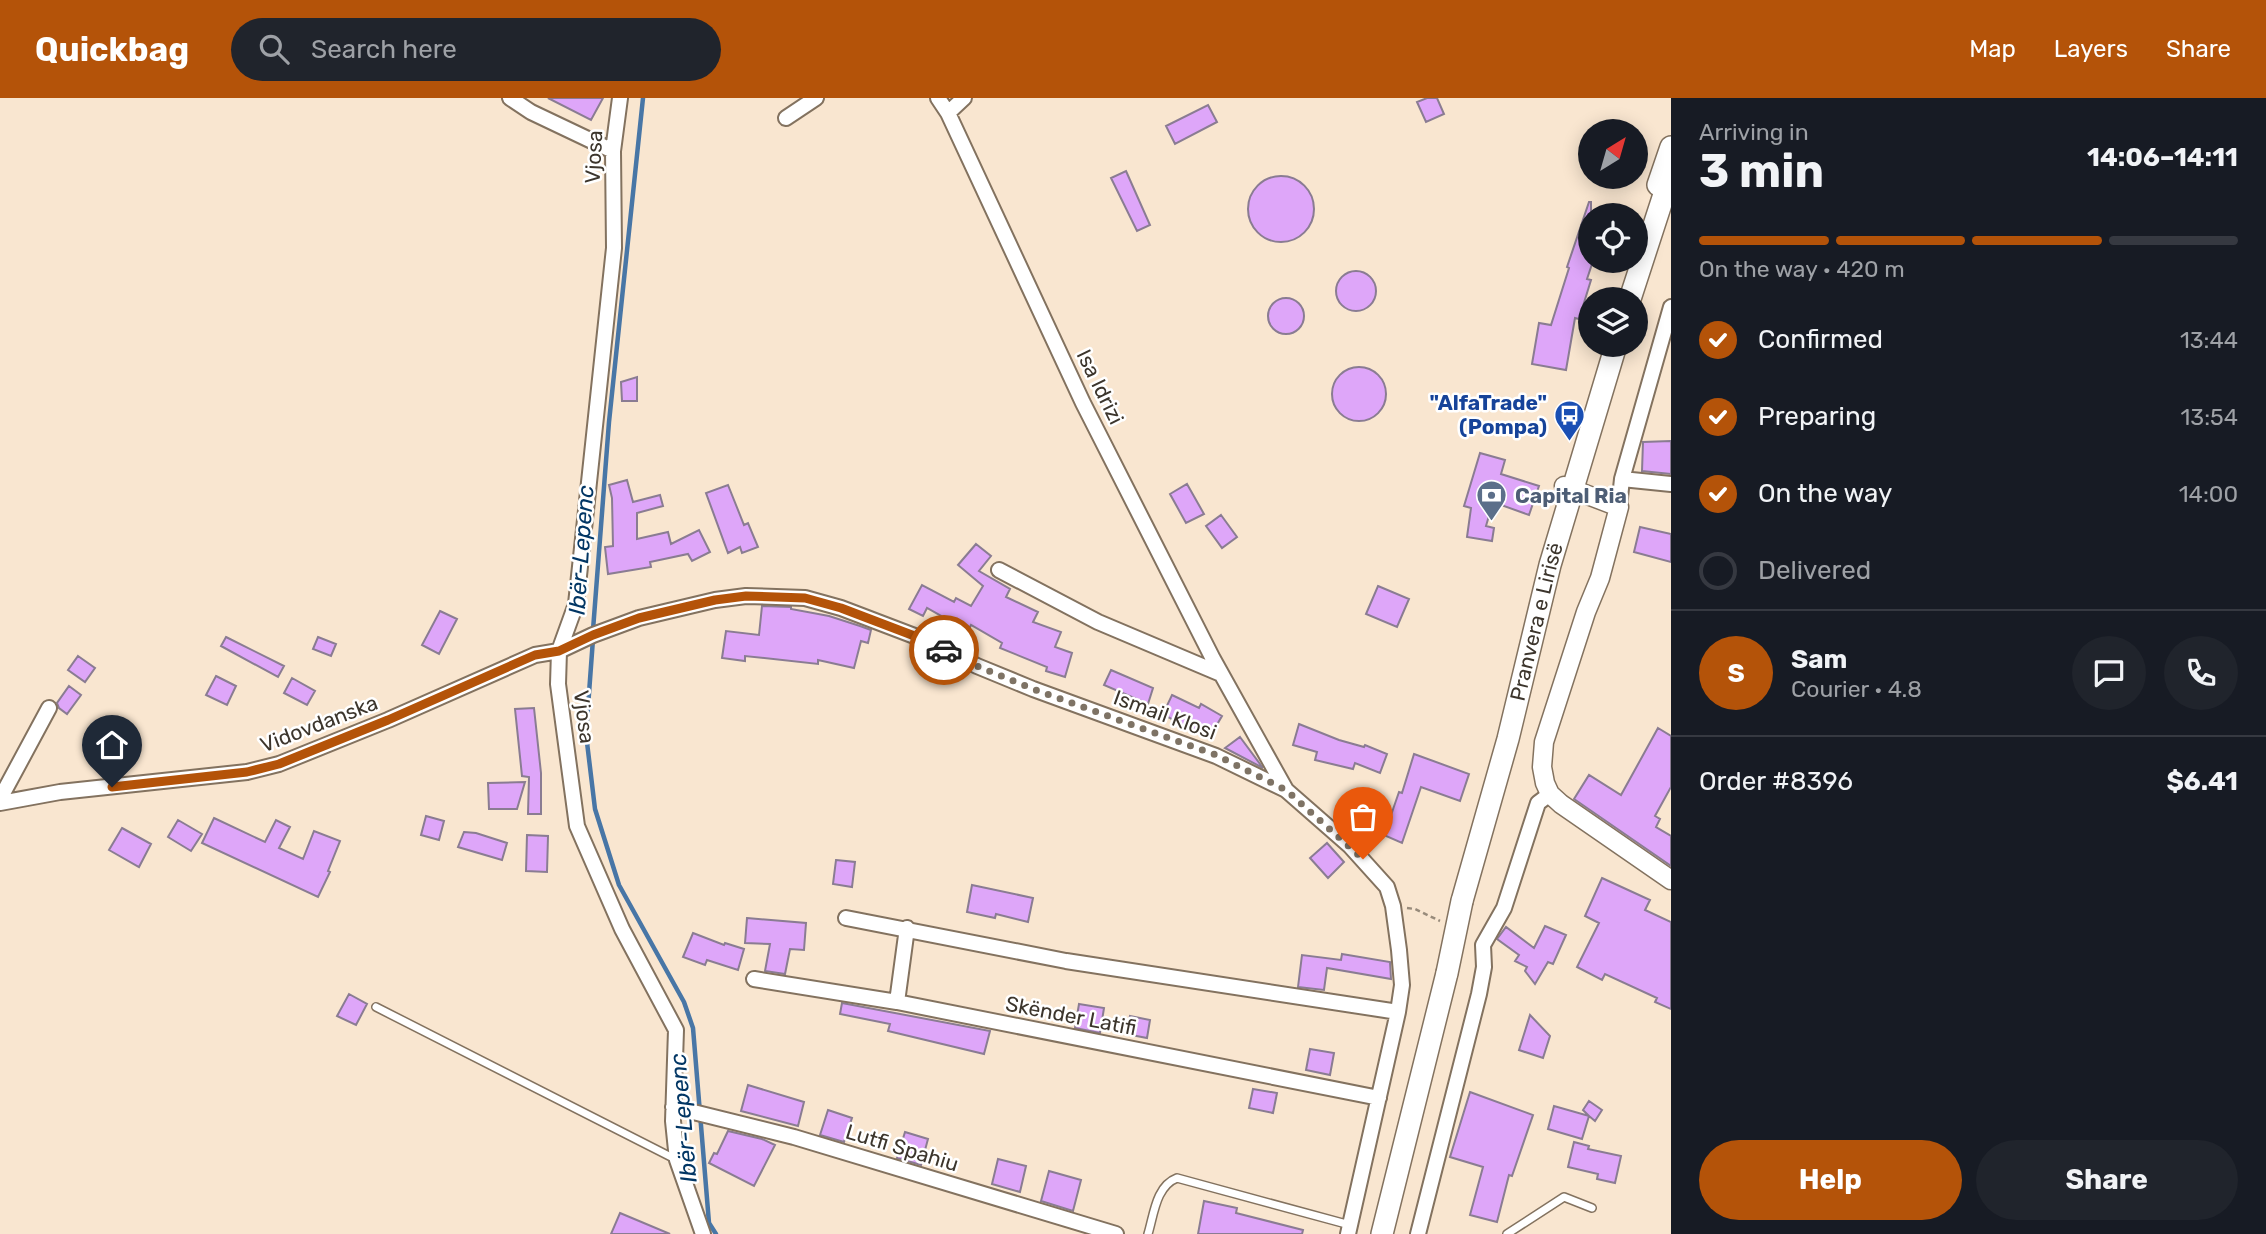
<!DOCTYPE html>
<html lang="en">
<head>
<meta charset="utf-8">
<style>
	body { margin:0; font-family:Rubik,sans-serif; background:#20242c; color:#f1f3f6; height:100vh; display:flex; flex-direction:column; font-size:26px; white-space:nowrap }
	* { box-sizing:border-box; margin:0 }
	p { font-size:23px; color:#9ea1a6 }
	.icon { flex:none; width:38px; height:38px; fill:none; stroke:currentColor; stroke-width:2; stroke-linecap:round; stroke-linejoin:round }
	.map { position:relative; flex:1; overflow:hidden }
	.panel { display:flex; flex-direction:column; background:#171b24; width:595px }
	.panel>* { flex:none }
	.needle { width:46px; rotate:37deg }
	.buttons { position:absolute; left:1578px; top:21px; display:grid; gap:14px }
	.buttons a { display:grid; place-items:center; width:70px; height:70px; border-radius:50%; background:#171b24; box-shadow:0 4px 18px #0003; font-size:35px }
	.pin { position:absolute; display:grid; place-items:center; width:60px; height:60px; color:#fff; margin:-72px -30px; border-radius:50% 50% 50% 0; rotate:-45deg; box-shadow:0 0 7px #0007 }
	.pin .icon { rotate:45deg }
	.courier { position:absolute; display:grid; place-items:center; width:70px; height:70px; margin:-35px; border:5px solid #b45309; border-radius:50%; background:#fff; color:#222; box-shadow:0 2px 9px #0007 }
	.overview em { font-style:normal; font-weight:700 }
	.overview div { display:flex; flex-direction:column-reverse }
	.overview { display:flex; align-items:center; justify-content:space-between; height:119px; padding:0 28px }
	h1 { font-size:46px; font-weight:700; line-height:52px }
	.bar { display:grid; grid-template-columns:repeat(4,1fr); gap:10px 7px; align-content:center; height:84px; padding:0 28px }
	.bar i { height:9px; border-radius:5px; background:#363941 }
	.bar .selected { background:#b45309 }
	.bar p { grid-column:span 4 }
	.line { display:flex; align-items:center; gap:18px; padding:0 28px; border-top:2px solid #363941 }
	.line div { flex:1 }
	.round { display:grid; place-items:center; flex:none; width:74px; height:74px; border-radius:37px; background:#20242c }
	ol { padding:0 28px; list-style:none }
	li { display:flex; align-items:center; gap:21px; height:77px }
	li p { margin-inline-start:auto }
	li .icon { padding:7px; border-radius:50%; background:#b45309; color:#fff; stroke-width:4 }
	li:last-child { color:#9ea1a6 }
	li i { width:38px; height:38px; border:4px solid #363941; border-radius:50% }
	.action { display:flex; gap:14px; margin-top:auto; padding:14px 28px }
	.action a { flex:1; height:80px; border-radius:42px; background:#b45309; color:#fff; font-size:28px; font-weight:700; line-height:80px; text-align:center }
	.action a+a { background:#20242c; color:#f1f3f6 }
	header { display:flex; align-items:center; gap:42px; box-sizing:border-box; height:98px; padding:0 35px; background:#b45309; color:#fff }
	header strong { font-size:33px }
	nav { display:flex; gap:38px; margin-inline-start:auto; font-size:24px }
	.search { width:490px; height:63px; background:#20242c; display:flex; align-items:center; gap:18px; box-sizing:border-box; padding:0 24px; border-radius:38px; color:#9ea1a6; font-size:26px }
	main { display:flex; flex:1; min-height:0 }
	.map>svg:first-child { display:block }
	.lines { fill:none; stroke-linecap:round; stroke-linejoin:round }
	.stream { stroke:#4876a6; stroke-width:4.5 }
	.building { fill:#dea6f9; stroke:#8a7c92; stroke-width:2 }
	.service-casing { stroke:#83725f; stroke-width:10 }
	.minor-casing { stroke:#83725f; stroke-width:18 }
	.tertiary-casing { stroke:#83725f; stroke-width:21 }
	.primary-casing { stroke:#83725f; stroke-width:24 }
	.path { stroke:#988b7b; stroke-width:2.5; stroke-dasharray:5 3.5; stroke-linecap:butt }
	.service { stroke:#fff; stroke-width:7 }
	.minor { stroke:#fff; stroke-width:14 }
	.tertiary { stroke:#fff; stroke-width:18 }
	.primary { stroke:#fff; stroke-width:21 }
	.primary-bridge-casing { stroke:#83725f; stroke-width:24; stroke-linecap:butt }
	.primary-bridge { stroke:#fff; stroke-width:21 }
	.done { stroke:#7e7365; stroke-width:7; stroke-dasharray:0 12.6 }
	.route { stroke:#b45309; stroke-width:9 }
	.labels { text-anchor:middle; stroke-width:5; stroke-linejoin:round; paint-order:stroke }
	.street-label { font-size:21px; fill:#3c352c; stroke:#fff }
	.transit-label { font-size:21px; font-weight:bold; fill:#164399; stroke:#fff; text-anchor:end }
	.service-label { font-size:21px; font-weight:bold; fill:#4e5e75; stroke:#fff; text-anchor:start }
	.water-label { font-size:23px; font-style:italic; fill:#023664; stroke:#fff }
</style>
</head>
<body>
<header>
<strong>Quickbag</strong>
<div class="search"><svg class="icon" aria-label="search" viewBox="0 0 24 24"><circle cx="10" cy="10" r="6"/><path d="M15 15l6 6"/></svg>Search here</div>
<nav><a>Map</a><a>Layers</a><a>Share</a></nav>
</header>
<main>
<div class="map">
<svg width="1671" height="1136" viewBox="0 0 1671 1136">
	<rect width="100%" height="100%" fill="#f9e6d0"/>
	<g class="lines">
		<path class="stream" d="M593 532 609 324 643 0
			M593 541 586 636 595 711 619 787 684 904 693 930 709 1125 716 1136"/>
	</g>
	<path class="building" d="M548 0H603L591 22Z
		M1427 0H1437L1444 16 1426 24 1417 4Z
		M1208 7 1217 24 1175 46 1166 28Z
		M1126 73 1150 127 1137 133 1111 80Z
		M1248 111a33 33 0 1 1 66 0a33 33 0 1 1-66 0Z
		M1589 104H1591V163H1593L1587 181 1591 182 1579 221 1575 220 1566 272 1532 266 1539 225 1551 227 1569 170 1567 169Z
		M1336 193a20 20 0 1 1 40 0a20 20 0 1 1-40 0Z
		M1268 218a18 18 0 1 1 36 0a18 18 0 1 1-36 0Z
		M1332 296a27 27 0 1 1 54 0a27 27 0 1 1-54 0Z
		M637 279V303H622L621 284Z
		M1671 343V376L1642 373 1643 344Z
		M1480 355 1505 362 1501 376 1539 388 1529 417 1493 404 1486 428 1494 430 1492 443 1467 439 1471 410 1464 408Z
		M627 382 633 404 660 397 663 408 637 415V441L668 434 671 446 699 432 710 454 692 463 688 456 650 464 651 469 608 476 605 449 613 448 612 400 609 387Z
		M1187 386 1204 416 1186 425 1170 396Z
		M728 387 744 427 748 425 758 449 742 455 740 449 728 455 706 395Z
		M1221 417 1237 439 1222 450 1206 428Z
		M1640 429 1671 436V464L1634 454Z
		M976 446 991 458 979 473 1010 491 1006 499 1038 514 1033 524 1061 534 1055 549 1072 555 1065 579 1046 573 1047 569 1000 550 1002 545 971 527 968 533 927 510 923 518 909 511 922 487 954 504 956 500 971 508 983 488 958 467Z
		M1378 488 1409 501 1397 529 1366 516Z
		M762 508 791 509V511L829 518 860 528 871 532 868 545 861 543 854 570 818 562V566L745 558V563L722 560 726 533 759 537Z
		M440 513 457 521 439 556 422 547Z
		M226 539 284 568 278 579 221 548Z
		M318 539 336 546 331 558 313 551Z
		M78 558 95 570 85 584 68 572Z
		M1111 572 1153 590 1148 606 1104 587Z
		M216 578 236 588 227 607 206 597Z
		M292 580 315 593 307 607 284 595Z
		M69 588 81 597 67 616 59 610 57 605Z
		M1172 597 1199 610 1201 606 1222 618 1209 640H1205L1163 616Z
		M534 610 541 675V716H528L529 679 522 678 515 611Z
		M1299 626 1339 642 1364 649 1365 647 1387 656 1380 675 1355 665 1353 671 1315 662 1317 654 1293 647Z
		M1658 630 1671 638V689L1655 718 1660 721 1656 729 1671 738V768L1574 701 1589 677 1621 697Z
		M1240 639 1263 670 1225 650Z
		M1414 656 1469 676 1460 703 1421 689 1402 745 1370 731 1376 717 1389 723 1399 694 1402 695Z
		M525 684 517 711H489L488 685Z
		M426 718 444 723 439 742 421 737Z
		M214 720 265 744 276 722 290 729 279 750 303 761 314 733 340 743 328 773 330 774 318 799 202 745Z
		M178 722 202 736 191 753 168 739Z
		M122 730 151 746 139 769 109 752Z
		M464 734 476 735 507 745 502 762 458 749Z
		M527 737 548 738 547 774 526 773Z
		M1327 745 1344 764 1328 780 1310 760Z
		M836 762 855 764 852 789 833 786Z
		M1602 780 1650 802 1645 812 1671 824V911L1655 904 1657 900 1605 876 1602 882 1577 869 1599 825 1585 818Z
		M972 787 1033 800 1028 824 996 816 995 820 967 814Z
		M747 820 806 825 804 852 790 851 785 876 765 873 770 846 745 845Z
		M1545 828 1566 837 1553 866 1548 864 1535 886 1525 873 1527 869 1515 863 1519 857 1497 841 1506 829 1534 850Z
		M693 835 724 847 725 845 744 851 738 872 707 862 705 867 683 859Z
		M1342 856 1390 864 1391 881 1327 870 1324 892 1298 889 1302 857 1341 862Z
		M349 896 367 906 356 927 337 918Z
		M842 905 990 933 984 956 888 933 890 926 840 916Z
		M1079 906 1104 910 1100 935 1075 930Z
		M1530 917 1550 938 1543 960 1519 952Z
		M1130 918 1150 922 1147 940 1126 936Z
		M1310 951 1334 955 1330 977 1306 972Z
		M748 987 804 1004 798 1028 741 1013Z
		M1253 991 1277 995 1273 1015 1249 1010Z
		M1470 994 1533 1017 1512 1078 1509 1077 1497 1124 1470 1117 1483 1069 1450 1059Z
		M1589 1003 1602 1012 1595 1023 1589 1018 1582 1041 1548 1031 1554 1008 1589 1018 1583 1012Z
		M828 1012 852 1020 844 1044 820 1037Z
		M728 1033 762 1041 775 1047 754 1088 709 1065 714 1055 717 1056Z
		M905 1034 928 1041 921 1067 897 1060Z
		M1574 1044 1589 1048 1588 1051 1621 1058 1615 1085 1597 1081 1598 1076 1568 1069Z
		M998 1061 1026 1068 1020 1094 992 1086Z
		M1049 1073 1081 1082 1073 1113 1041 1103Z
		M1204 1103 1237 1110 1236 1115 1303 1132 1302 1136H1198Z
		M620 1115 670 1136H611Z"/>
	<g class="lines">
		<defs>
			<path id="service" d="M376 909 677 1062
				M1148 1136C1154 1116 1156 1088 1177 1080L1350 1127
				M1507 1136 1564 1099 1592 1110"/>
			<path id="minor" d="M510 0 531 14 613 53
				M620 0 613 53 614 150 576 506 559 553 558 586 577 728 622 831 676 932 673 1023 677 1062 703 1136
				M938 0 948 15 1083 305 1213 561 1286 692
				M948 15 964 0
				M786 20 816 0
				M1622 381 1671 386
				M1619 409 1622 381 1671 209
				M999 472 1098 524 1221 576
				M0 701 49 610
				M0 705 60 694 247 674 279 666 388 622 535 557 559 553 593 537 639 520 715 502 746 498 805 500 841 510 925 542 977 568 1033 591 1216 658 1286 692 1350 748 1387 789 1393 808 1399 852 1402 887 1398 914 1348 1136
				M846 820 1066 863 1398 914
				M754 881 897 904 1379 1000
				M897 904 907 830
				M673 1009 794 1039 1116 1136
				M1418 1136 1479 896 1484 869 1483 847 1504 810 1538 705 1550 696"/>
			<path id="tertiary" d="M1564 388 1619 409 1600 480 1586 514 1544 644 1542 669 1545 685 1550 696 1561 706 1671 782"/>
			<g id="primary">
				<path d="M1658 87 1671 49"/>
				<path d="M1630 201 1671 75"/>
				<path id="s1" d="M1462 803 1508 641 1550 467 1616 247"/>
				<path d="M1382 1136 1447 875"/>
			</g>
		</defs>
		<use href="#service" class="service-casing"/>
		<use href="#minor" class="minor-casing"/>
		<use href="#tertiary" class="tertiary-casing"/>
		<use href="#primary" class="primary-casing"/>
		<path class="path" d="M1407 810 1415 811 1440 823"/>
		<use href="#service" class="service"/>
		<use href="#minor" class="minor"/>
		<use href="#tertiary" class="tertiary"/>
		<use href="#primary" class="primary"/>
		<defs>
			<path id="primary-bridge" d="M1447 875 1462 803"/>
		</defs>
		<use href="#primary-bridge" class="primary-bridge-casing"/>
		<use href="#primary-bridge" class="primary-bridge"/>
	</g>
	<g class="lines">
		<path class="done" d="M944 552 977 568 1033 591 1216 657 1286 692 1363 761"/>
		<path class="route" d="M112 689 247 674 279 666 388 622 535 557 559 553 593 537 639 520 715 502 746 498 805 500 841 510 925 542 944 552"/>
	</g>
	<defs>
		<symbol id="bus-pin" viewBox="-11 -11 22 30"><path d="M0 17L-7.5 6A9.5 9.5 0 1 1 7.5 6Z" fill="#1a4fb4" stroke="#fff"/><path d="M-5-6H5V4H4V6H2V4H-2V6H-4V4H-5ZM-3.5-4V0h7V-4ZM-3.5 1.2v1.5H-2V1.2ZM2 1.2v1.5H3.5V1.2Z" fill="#fff"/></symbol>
		<symbol id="bank-pin" viewBox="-11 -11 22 30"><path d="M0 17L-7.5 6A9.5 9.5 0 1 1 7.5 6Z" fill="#5c6f8a" stroke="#fff"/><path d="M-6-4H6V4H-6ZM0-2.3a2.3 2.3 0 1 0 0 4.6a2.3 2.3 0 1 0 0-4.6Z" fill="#fff"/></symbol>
	</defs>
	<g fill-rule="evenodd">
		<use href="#bus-pin" x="1552" y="300" width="35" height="47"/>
		<use href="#bank-pin" x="1474" y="380" width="35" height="47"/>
	</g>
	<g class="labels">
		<g class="street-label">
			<text transform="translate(594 59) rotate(-87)" y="7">Vjosa</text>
			<text transform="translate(1100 289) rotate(64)" y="7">Isa Idrizi</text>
			<text dy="7" stroke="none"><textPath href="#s1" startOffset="289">Pranvera e Lirisë</textPath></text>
			<text transform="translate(1165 617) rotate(20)" y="7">Ismail Klosi</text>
			<text transform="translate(584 619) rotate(83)" y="7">Vjosa</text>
			<text transform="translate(319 626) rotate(-21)" y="7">Vidovdanska</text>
			<text transform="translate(1071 918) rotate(11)" y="7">Skënder Latifi</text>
			<text transform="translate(902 1050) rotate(17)" y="7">Lutfi Spahiu</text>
		</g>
		<g class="transit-label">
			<text x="1547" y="312">"AlfaTrade"<tspan x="1547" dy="24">(Pompa)</tspan></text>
		</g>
		<g class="service-label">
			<text x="1515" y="405">Capital Ria</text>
		</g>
		<g class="water-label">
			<text transform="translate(581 452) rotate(-86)" y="8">Ibër-Lepenc</text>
			<text transform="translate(683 1020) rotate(-95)" y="8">Ibër-Lepenc</text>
		</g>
	</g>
</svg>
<div class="buttons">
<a><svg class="needle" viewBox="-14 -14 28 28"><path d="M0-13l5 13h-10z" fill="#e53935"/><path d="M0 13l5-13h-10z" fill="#9ea1a6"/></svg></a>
<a><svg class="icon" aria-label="locate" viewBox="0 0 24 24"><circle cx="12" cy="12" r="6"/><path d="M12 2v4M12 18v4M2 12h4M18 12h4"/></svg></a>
<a><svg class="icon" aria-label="layers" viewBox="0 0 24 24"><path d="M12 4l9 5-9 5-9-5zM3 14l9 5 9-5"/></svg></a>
</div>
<div class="pin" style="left:1363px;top:761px;background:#ea580c"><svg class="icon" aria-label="bag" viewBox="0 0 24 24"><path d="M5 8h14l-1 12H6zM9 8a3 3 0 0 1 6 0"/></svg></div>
<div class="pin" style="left:112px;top:689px;background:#1f2937"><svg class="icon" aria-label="home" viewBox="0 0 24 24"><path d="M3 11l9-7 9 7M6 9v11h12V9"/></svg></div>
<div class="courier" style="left:944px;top:552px"><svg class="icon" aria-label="car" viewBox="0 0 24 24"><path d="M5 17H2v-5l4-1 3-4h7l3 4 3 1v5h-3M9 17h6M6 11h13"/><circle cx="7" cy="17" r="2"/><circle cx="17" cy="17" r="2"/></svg></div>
</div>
<section class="panel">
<div class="overview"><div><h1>3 min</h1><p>Arriving in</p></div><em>14:06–14:11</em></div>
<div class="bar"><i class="selected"></i><i class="selected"></i><i class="selected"></i><i></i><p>On the way · 420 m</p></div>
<ol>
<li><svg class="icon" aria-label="check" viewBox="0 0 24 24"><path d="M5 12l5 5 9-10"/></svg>Confirmed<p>13:44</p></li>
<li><svg class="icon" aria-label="check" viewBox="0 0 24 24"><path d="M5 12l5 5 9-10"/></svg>Preparing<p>13:54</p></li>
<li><svg class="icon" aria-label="check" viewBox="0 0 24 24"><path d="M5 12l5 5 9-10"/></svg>On the way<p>14:00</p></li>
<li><i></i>Delivered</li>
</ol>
<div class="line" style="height:126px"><b class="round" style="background:#b45309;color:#fff">S</b><div><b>Sam</b><p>Courier · 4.8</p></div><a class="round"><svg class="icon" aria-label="chat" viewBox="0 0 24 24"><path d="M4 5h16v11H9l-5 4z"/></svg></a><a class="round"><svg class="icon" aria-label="phone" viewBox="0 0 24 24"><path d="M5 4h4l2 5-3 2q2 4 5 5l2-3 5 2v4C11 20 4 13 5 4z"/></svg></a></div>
<div class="line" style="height:91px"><div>Order #8396</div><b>$6.41</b></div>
<div class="action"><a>Help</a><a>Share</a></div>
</section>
</main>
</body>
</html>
